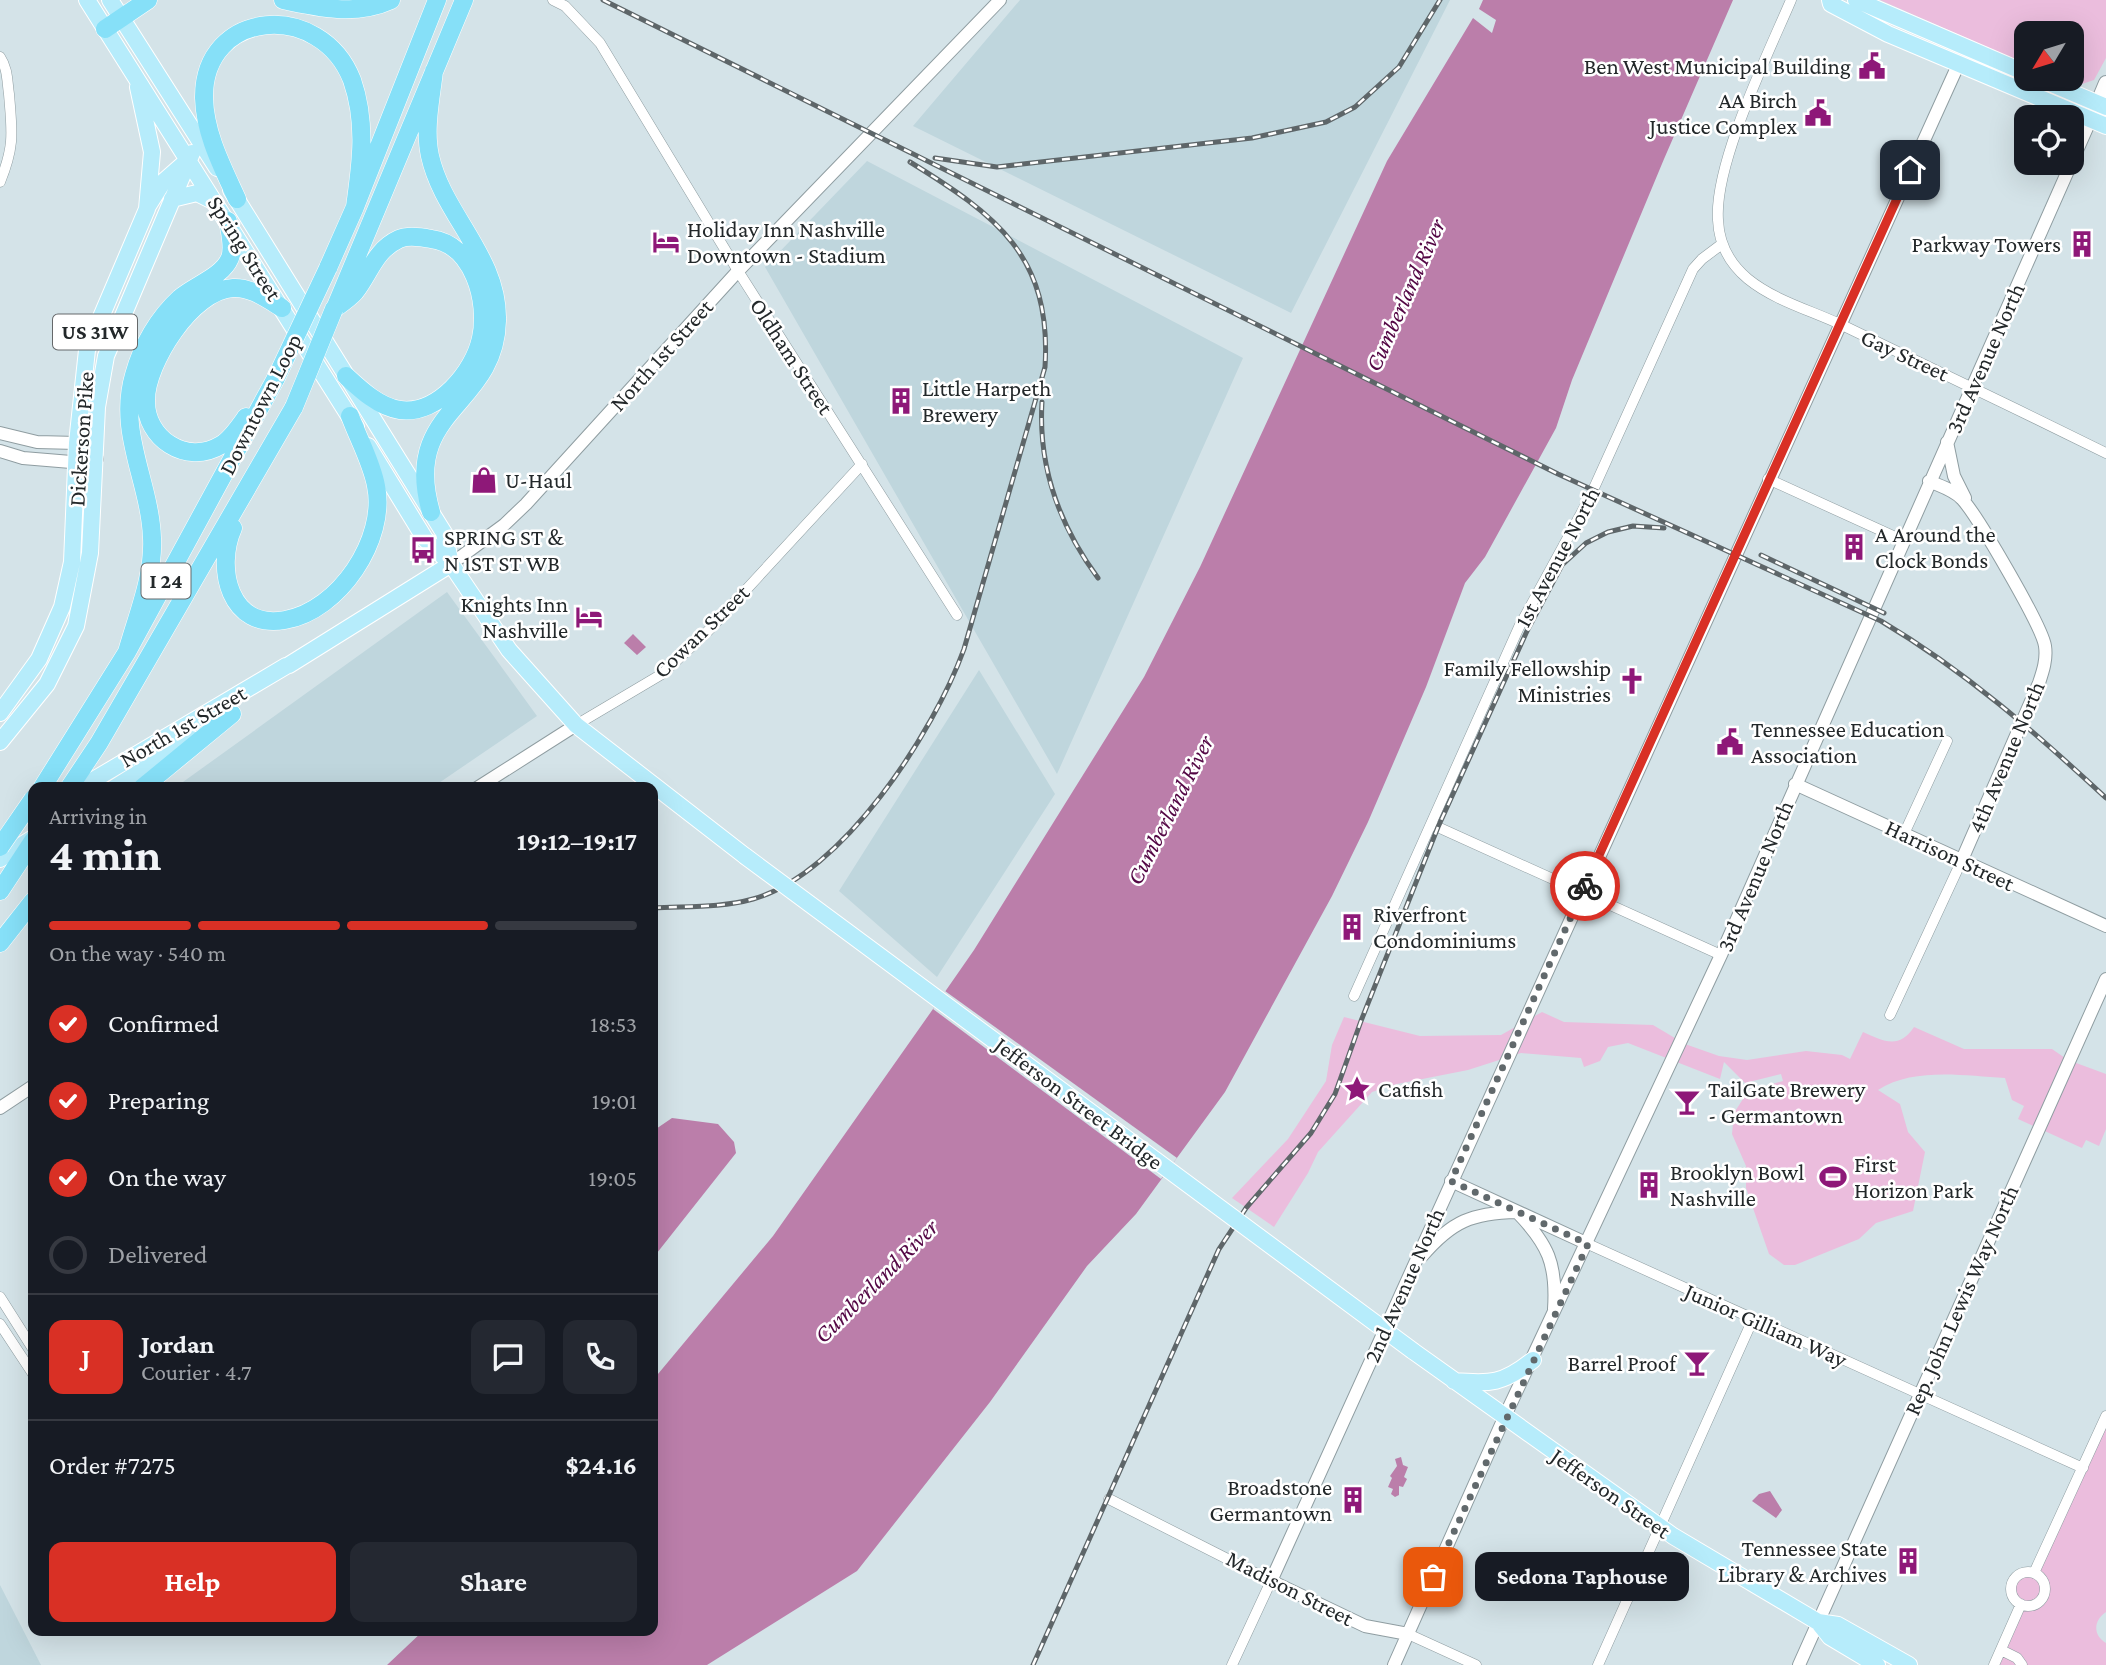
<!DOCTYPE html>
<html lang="en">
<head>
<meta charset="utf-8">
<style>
	body { margin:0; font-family:"Crimson Pro",serif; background:#242831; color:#f1f3f6; height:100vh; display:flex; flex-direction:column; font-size:26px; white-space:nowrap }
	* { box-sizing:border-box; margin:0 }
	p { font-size:23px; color:#9ea1a6 }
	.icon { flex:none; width:38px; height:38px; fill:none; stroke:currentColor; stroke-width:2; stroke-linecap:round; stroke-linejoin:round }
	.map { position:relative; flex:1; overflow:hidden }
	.details { position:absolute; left:28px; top:782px; width:630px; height:854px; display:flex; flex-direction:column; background:#171b24; border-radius:14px; box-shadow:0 7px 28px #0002 }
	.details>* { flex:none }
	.needle { width:46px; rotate:232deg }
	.buttons { position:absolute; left:2014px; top:21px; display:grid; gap:14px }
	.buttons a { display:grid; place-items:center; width:70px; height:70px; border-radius:14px; background:#171b24; box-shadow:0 7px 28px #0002; font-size:35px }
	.pin { position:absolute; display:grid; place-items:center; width:60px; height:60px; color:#fff; margin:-30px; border-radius:14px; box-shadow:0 4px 10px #0006 }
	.courier { position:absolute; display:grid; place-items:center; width:70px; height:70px; margin:-35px; border:5px solid #d93025; border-radius:50%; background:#fff; color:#222; box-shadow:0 2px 9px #0007 }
	.bubble { position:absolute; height:49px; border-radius:14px; background:#171b24; box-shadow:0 7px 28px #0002; font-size:23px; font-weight:700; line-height:49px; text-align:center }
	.summary em { font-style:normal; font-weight:700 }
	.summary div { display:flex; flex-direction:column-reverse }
	.summary { display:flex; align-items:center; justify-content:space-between; height:119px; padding:0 21px }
	h1 { font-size:46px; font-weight:700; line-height:52px }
	.bar { display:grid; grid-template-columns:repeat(4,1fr); gap:10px 7px; align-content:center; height:84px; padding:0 21px }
	.bar i { height:9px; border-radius:5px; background:#363941 }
	.bar .current { background:#d93025 }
	.bar p { grid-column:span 4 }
	.line { display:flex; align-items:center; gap:18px; padding:0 21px; border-top:2px solid #363941 }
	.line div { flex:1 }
	.round { display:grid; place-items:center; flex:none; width:74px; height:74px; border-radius:14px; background:#242831 }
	ol { padding:0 21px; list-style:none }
	li { display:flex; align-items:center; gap:21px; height:77px }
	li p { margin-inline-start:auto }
	li .icon { padding:7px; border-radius:50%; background:#d93025; color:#fff; stroke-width:4 }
	li:last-child { color:#9ea1a6 }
	li i { width:38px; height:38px; border:4px solid #363941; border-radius:50% }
	.cta { display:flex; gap:14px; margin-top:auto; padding:14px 21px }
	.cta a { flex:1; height:80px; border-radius:14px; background:#d93025; color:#fff; font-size:28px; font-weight:700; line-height:80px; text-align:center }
	.cta a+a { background:#242831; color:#f1f3f6 }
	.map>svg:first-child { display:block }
	.built { fill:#bfd6dd }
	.green { fill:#ebbddd }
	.water { fill:#bb7eaa }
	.pier { fill:#d4e3e8 }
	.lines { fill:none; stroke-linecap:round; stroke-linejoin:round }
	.minor-casing { stroke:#8f9da1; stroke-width:11 }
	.tertiary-casing { stroke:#8f9da1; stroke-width:14 }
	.secondary-casing { stroke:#8f9da1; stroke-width:16 }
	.primary-casing { stroke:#fff; stroke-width:18 }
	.motorway-casing { stroke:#fff; stroke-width:19 }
	.minor { stroke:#fff; stroke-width:10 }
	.tertiary { stroke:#fff; stroke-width:12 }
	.secondary { stroke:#fff; stroke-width:14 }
	.primary { stroke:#b6ecfb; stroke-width:16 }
	.motorway { stroke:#86e0f8; stroke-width:18 }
	.rail-casing { stroke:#5e6669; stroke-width:5 }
	.rail { stroke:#fff; stroke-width:2.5; stroke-dasharray:8; stroke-linecap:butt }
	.primary-bridge-casing { stroke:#fff; stroke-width:18; stroke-linecap:butt }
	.motorway-bridge-casing { stroke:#fff; stroke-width:19; stroke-linecap:butt }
	.primary-bridge { stroke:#b6ecfb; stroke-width:16 }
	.motorway-bridge { stroke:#86e0f8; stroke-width:18 }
	.done { stroke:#61696c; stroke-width:7; stroke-dasharray:0 12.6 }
	.route { stroke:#d93025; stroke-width:9 }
	.labels { text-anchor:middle; stroke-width:5; stroke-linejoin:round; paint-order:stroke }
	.shield { fill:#fff; stroke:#65686a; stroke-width:2 }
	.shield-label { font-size:21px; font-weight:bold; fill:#23282a }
	.poi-label { font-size:23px; fill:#23282a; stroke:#fff; text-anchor:start }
	.street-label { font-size:23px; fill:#23282a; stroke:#fff }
	.water-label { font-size:24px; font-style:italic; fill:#530644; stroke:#fff }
</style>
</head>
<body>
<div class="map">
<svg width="2106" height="1665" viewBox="0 0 2106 1665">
	<rect width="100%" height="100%" fill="#d4e3e8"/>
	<path class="built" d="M1020 0H1450L1291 313 913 126Z
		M867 161 1243 358 1057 774 765 267Z
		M447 592 537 716 433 787H176Z
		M979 670 1055 794 937 977 839 891Z
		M0 1585 41 1665H0Z"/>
	<path class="green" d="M1880 0H2106V58L2094 80 2079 85 2062 79H2072V33H2026V64Z
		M1542 1012 1564 1022 1653 1025 1685 1044 1719 1056 1747 1060 1806 1051 1842 1055 1850 1059 1863 1032C1883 1041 1899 1050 1914 1027L1964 1049H2052L2068 1060 2106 1074V1129L2099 1146 2086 1140 2082 1148 2018 1119 2024 1106 2012 1100 2005 1078C1964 1076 1914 1067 1878 1090L1900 1104 1908 1132 1925 1152 1913 1211 1876 1223 1859 1239 1795 1265H1784L1769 1254 1746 1188V1166L1732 1134 1734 1113 1748 1091 1783 1081 1781 1074 1745 1083 1724 1062 1720 1079 1628 1043 1608 1047 1600 1061 1584 1067 1581 1058 1521 1053 1468 1070 1397 1084 1372 1092 1318 1152 1308 1173 1274 1227 1232 1198 1288 1139 1326 1081 1332 1045 1344 1017 1420 1036 1501 1035Z
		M2106 1416V1612C2093 1621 2093 1635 2106 1643V1665H1994L2021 1605 2012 1595 2013 1581 2021 1574 2035 1573Z"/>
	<path class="water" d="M1483 0H1733L1664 159 1572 380 1556 428 1485 557 1465 583 1426 687 1368 822 1332 896 1225 1092 1136 1214 1087 1266 990 1402 857 1571 707 1665H387L423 1631H653V1380L773 1236 933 1009 974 950 1144 677 1200 567 1387 161 1473 18 1492 33 1496 20 1479 9Z
		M633 634 646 647 637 655 624 643Z
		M672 1118 718 1124 734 1142 736 1153 653 1258V1131Z
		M1401 1457 1403 1465 1408 1467 1404 1477 1407 1479 1403 1487 1399 1486V1495L1395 1497 1391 1494 1393 1489 1388 1487 1392 1478 1390 1476 1397 1466 1395 1459Z
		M1770 1491 1782 1510 1776 1518 1752 1501 1759 1494Z"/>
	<path class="pier" d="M945 991 1177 1158 1161 1179 933 1009Z"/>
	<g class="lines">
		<defs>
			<path id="minor" d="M553 0 565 6 600 43 738 271 957 615
				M1791 0C1768 54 1714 164 1718 220 1719 244 1730 264 1748 279 1775 301 1813 311 1844 326 1931 368 2019 410 2106 453
				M0 57C8 69 7 81 9 94 12 132 15 145 0 182
				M1768 479 1902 540
				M576 725 662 674 708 631 862 464
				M1431 824 1721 955
				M1904 834 1947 741
				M1354 996 1519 627 1589 499 1693 269 1702 259 1722 244
				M1890 1015 1961 862
				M1588 1244 2083 1468
				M0 1297 33 1349
				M0 1324 33 1374
				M1109 1499 1271 1581 1232 1665
				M2011 1589a17 17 0 1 1 34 0a17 17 0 1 1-34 0Z
				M2034 1573 2106 1416
				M1408 1634 1476 1665
				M2001 1650 2017 1658 2022 1665
				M1598 1665 1753 1319
				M1994 1665 2021 1604"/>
			<path id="tertiary" d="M0 433 37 442 77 443 97 459
				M1947 442 1954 476 1965 498
				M0 451 23 458 83 463
				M1929 481C1940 486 1954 490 1962 499 1977 515 2042 626 2045 646 2047 659 2043 671 2039 683L1961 862
				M451 564 504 525 526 504 738 271 1000 0
				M1795 784 2106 926
				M477 788 576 725
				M0 1108 33 1086
				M1451 1181 1588 1244
				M1422 1256C1452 1221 1472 1213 1517 1212 1548 1244 1557 1264 1554 1309
				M1408 1634 1365 1626 1271 1581 1959 63
				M1394 1665 1504 1418 1721 955 2090 121
				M1799 1665 2106 979"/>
			<path id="secondary" d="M2090 121 2106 83"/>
			<path id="primary" d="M87 0 356 427
				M110 0 217 168
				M1830 0 1831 4 1888 34 2106 126
				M1856 0 2026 73
				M2040 79 2106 107
				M231 190 444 533 451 564
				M172 199 197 193 215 202
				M148 206 163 182 188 160
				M368 446 425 539 451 564 509 650 576 725 745 856
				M289 665 451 564
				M0 713 39 659 62 607 72 562 77 443 87 350 147 209 152 152 138 87
				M0 742 47 684 76 626 90 553 97 407 106 356 192 153
				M80 788 286 666
				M114 788 192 739
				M0 859 33 838
				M1413 1351 1673 1536 1818 1622 1830 1637 1877 1665
				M1454 1381C1491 1384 1503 1384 1533 1360
				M1818 1622 1838 1625 1909 1665"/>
			<path id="motorway" d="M283 0C319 8 356 16 391 0
				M105 29 148 0
				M237 199C222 166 205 134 204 98 203 8 321 0 352 80 367 123 361 164 355 207
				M328 268 355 207 437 0
				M336 306 464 0
				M334 309C341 304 350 298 355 292 370 273 375 250 399 239 408 235 421 237 431 239 473 244 489 301 481 338 474 372 438 415 400 410 379 407 360 389 346 376
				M246 417C239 427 231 439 221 445 186 466 145 438 146 400 146 363 192 290 233 288 251 287 267 299 282 308
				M431 512C401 408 495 408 497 321 499 257 443 215 430 156 424 129 431 98 434 71
				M233 528C215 569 230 630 285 620 339 611 387 539 376 486 372 463 358 438 350 416
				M127 652C137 616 154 576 152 538 150 482 117 432 134 375 142 346 158 318 180 298 195 285 222 277 230 258 234 247 230 233 228 221
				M42 788 127 652 276 378
				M69 788 99 743 294 407
				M142 788 232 714
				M0 891 33 841
				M0 943 33 901"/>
		</defs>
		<use href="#minor" class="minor-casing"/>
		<use href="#tertiary" class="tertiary-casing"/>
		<use href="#secondary" class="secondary-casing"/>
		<use href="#primary" class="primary-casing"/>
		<use href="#motorway" class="motorway-casing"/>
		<use href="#minor" class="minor"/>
		<use href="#tertiary" class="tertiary"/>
		<use href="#secondary" class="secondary"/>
		<use href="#primary" class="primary"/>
		<use href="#motorway" class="motorway"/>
		<defs>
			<path id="rail" d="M603 0 1558 474 1881 621C1965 671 2035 732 2106 798
				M935 158 997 167 1252 138 1326 122 1355 107 1399 67 1440 0
				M1042 402C1038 468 1059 525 1098 578
				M1761 555 1884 613
				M653 908C686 906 721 908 753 899 843 874 934 732 964 649L1045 367C1052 256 996 215 910 162
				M1033 1665 1219 1249 1246 1208 1311 1133 1335 1094 1361 1021 1438 827 1527 631 1562 565 1586 543 1608 532 1633 526 1664 528"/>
		</defs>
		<use href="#rail" class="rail-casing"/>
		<use href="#rail" class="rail"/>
		<defs>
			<path id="primary-bridge" d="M745 856 1413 1351"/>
			<path id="motorway-bridge" d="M276 378 328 268
				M294 407 334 309
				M0 847 33 799"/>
		</defs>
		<use href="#primary-bridge" class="primary-bridge-casing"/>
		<use href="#motorway-bridge" class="motorway-bridge-casing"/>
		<use href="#primary-bridge" class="primary-bridge"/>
		<use href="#motorway-bridge" class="motorway-bridge"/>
	</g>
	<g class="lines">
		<path class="done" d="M1433 1577 1588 1244 1451 1181 1585 886"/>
		<path class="route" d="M1585 886 1910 170"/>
	</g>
	<defs>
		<symbol id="civic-bare" viewBox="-9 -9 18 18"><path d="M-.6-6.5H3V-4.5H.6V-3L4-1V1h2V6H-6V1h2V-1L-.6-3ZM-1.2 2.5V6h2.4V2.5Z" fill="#8e1878" stroke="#fff" stroke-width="2.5" paint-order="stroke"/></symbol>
		<symbol id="hotel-bare" viewBox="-9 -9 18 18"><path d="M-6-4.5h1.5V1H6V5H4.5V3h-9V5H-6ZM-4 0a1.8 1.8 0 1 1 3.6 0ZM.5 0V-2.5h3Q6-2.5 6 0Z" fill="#8e1878" stroke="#fff" stroke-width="2.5" paint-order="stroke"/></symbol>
		<symbol id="building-bare" viewBox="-9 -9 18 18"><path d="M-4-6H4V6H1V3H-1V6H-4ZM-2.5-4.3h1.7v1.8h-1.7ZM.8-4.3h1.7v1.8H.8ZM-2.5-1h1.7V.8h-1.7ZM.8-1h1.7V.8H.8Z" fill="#8e1878" stroke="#fff" stroke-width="2.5" paint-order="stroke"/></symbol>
		<symbol id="shop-bare" viewBox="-9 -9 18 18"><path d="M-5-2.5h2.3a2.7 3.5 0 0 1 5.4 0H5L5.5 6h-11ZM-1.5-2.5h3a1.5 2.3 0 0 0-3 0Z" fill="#8e1878" stroke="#fff" stroke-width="2.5" paint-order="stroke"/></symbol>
		<symbol id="bus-bare" viewBox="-9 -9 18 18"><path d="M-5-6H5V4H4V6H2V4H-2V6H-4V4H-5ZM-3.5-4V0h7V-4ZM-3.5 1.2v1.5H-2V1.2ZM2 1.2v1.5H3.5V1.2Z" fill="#8e1878" stroke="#fff" stroke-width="2.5" paint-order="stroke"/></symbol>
		<symbol id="church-bare" viewBox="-9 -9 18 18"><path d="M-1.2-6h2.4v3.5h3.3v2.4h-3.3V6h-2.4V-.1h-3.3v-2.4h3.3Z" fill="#8e1878" stroke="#fff" stroke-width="2.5" paint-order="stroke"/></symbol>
		<symbol id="sight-bare" viewBox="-9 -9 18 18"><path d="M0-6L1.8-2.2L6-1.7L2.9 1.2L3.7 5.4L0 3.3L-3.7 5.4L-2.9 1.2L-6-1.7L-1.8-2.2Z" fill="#8e1878" stroke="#fff" stroke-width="2.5" paint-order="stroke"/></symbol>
		<symbol id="bar-bare" viewBox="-9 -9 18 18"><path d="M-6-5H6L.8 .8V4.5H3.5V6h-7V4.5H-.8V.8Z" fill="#8e1878" stroke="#fff" stroke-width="2.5" paint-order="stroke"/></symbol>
		<symbol id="stadium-bare" viewBox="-9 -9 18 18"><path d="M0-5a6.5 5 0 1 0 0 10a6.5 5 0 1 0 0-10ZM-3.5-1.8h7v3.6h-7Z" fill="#8e1878" stroke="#fff" stroke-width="2.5" paint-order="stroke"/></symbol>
	</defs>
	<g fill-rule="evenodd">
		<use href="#civic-bare" x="1853" y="47" width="38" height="38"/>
		<use href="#civic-bare" x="1799" y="94" width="38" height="38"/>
		<use href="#hotel-bare" x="647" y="223" width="38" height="38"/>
		<use href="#building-bare" x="2063" y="225" width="38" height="38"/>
		<use href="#building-bare" x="882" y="382" width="38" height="38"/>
		<use href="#shop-bare" x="465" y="461" width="38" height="38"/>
		<use href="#building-bare" x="1835" y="528" width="38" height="38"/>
		<use href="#bus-bare" x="404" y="531" width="38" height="38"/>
		<use href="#hotel-bare" x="570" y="598" width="38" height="38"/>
		<use href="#church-bare" x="1613" y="662" width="38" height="38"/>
		<use href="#civic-bare" x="1711" y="723" width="38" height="38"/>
		<use href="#building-bare" x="1333" y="908" width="38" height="38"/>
		<use href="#sight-bare" x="1338" y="1070" width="38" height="38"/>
		<use href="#bar-bare" x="1668" y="1083" width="38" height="38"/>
		<use href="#stadium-bare" x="1814" y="1158" width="38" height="38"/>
		<use href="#building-bare" x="1630" y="1166" width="38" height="38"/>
		<use href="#bar-bare" x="1678" y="1344" width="38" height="38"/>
		<use href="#building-bare" x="1334" y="1481" width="38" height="38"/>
		<use href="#building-bare" x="1889" y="1542" width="38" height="38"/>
	</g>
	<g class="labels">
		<g class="shield">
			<rect x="53" y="314.5" width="84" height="35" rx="5"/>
			<rect x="141.5" y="563.5" width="49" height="35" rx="5"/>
		</g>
		<g class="shield-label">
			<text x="95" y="339">US 31W</text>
			<text x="166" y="588">I 24</text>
		</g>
		<g class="poi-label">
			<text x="1851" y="74" text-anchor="end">Ben West Municipal Building</text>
			<text x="1797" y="108" text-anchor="end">AA Birch<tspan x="1797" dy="26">Justice Complex</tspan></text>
			<text x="687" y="237">Holiday Inn Nashville<tspan x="687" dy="26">Downtown - Stadium</tspan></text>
			<text x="2061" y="252" text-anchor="end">Parkway Towers</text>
			<text x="922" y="396">Little Harpeth<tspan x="922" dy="26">Brewery</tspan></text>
			<text x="505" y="488">U-Haul</text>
			<text x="1875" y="542">A Around the<tspan x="1875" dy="26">Clock Bonds</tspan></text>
			<text x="444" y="545">SPRING ST &amp;<tspan x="444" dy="26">N 1ST ST WB</tspan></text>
			<text x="568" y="612" text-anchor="end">Knights Inn<tspan x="568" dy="26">Nashville</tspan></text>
			<text x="1611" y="676" text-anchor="end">Family Fellowship<tspan x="1611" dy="26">Ministries</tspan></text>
			<text x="1751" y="737">Tennessee Education<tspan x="1751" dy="26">Association</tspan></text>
			<text x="1373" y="922">Riverfront<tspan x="1373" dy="26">Condominiums</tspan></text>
			<text x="1378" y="1097">Catfish</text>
			<text x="1708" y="1097">TailGate Brewery<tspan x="1708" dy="26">- Germantown</tspan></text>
			<text x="1854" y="1172">First<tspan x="1854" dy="26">Horizon Park</tspan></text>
			<text x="1670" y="1180">Brooklyn Bowl<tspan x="1670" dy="26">Nashville</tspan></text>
			<text x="1676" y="1371" text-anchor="end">Barrel Proof</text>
			<text x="1332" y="1495" text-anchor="end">Broadstone<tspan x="1332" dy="26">Germantown</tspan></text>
			<text x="1887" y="1556" text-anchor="end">Tennessee State<tspan x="1887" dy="26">Library &amp; Archives</tspan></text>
		</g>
		<g class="street-label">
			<text transform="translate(245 248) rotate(58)" y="8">Spring Street</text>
			<text transform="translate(661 355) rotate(-48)" y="8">North 1st Street</text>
			<text transform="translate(1905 355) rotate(25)" y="8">Gay Street</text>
			<text transform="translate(792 356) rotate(57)" y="8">Oldham Street</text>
			<text transform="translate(1985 358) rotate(-66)" y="8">3rd Avenue North</text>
			<text transform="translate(260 404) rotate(-63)" y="8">Downtown Loop</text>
			<text transform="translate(81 439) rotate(-86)" y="8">Dickerson Pike</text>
			<text transform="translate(1557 557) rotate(-62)" y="8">1st Avenue North</text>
			<text transform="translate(701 631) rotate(-44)" y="8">Cowan Street</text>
			<text transform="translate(183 726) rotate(-30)" y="8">North 1st Street</text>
			<text transform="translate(2006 757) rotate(-67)" y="8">4th Avenue North</text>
			<text transform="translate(1950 855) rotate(25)" y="8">Harrison Street</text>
			<text transform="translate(1755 876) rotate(-67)" y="8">3rd Avenue North</text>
			<text transform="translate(1079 1103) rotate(37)" y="8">Jefferson Street Bridge</text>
			<text transform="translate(1404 1285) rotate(-66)" y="8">2nd Avenue North</text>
			<text transform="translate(1961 1300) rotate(-66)" y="8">Rep. John Lewis Way North</text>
			<text transform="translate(1766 1325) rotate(24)" y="8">Junior Gilliam Way</text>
			<text transform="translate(1611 1493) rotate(35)" y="8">Jefferson Street</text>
			<text transform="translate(1290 1588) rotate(27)" y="8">Madison Street</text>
		</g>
		<g class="water-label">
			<text transform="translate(1405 295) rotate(-66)" y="8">Cumberland River</text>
			<text transform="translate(1170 810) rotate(-63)" y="8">Cumberland River</text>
			<text transform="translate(876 1281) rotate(-45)" y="8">Cumberland River</text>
		</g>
	</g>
</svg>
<div class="buttons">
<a><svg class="needle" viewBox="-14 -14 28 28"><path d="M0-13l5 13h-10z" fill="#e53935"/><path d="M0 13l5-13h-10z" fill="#9ea1a6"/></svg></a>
<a><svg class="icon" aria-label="locate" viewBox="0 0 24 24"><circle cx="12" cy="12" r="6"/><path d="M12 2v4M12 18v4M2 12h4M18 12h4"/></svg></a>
</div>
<div class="pin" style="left:1433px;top:1577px;background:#ea580c"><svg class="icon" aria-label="bag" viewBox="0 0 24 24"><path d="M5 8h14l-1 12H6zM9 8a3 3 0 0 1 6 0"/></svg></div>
<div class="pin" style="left:1910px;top:170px;background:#1f2937"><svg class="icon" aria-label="home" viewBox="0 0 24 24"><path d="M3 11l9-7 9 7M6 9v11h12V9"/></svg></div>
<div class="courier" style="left:1585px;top:886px"><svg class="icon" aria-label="bike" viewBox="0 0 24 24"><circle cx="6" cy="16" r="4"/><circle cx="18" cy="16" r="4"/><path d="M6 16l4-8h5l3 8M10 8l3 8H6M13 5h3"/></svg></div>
<div class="bubble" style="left:1475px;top:1552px;width:214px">Sedona Taphouse</div>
<section class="details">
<div class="summary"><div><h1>4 min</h1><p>Arriving in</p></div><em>19:12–19:17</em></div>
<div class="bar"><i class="current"></i><i class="current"></i><i class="current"></i><i></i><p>On the way · 540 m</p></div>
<ol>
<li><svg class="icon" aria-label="check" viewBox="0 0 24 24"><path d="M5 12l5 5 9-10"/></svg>Confirmed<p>18:53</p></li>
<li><svg class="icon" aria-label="check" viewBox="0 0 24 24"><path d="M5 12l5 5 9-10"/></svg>Preparing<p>19:01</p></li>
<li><svg class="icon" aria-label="check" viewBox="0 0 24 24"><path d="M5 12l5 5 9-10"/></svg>On the way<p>19:05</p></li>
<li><i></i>Delivered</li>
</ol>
<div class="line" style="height:126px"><b class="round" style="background:#d93025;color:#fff">J</b><div><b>Jordan</b><p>Courier · 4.7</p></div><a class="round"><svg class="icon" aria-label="chat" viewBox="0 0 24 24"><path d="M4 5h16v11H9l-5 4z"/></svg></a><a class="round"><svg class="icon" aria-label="phone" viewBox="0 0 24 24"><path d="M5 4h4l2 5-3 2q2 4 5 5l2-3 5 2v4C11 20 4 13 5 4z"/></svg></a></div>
<div class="line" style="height:91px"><div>Order #7275</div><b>$24.16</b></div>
<div class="cta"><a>Help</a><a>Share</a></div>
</section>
</div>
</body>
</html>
